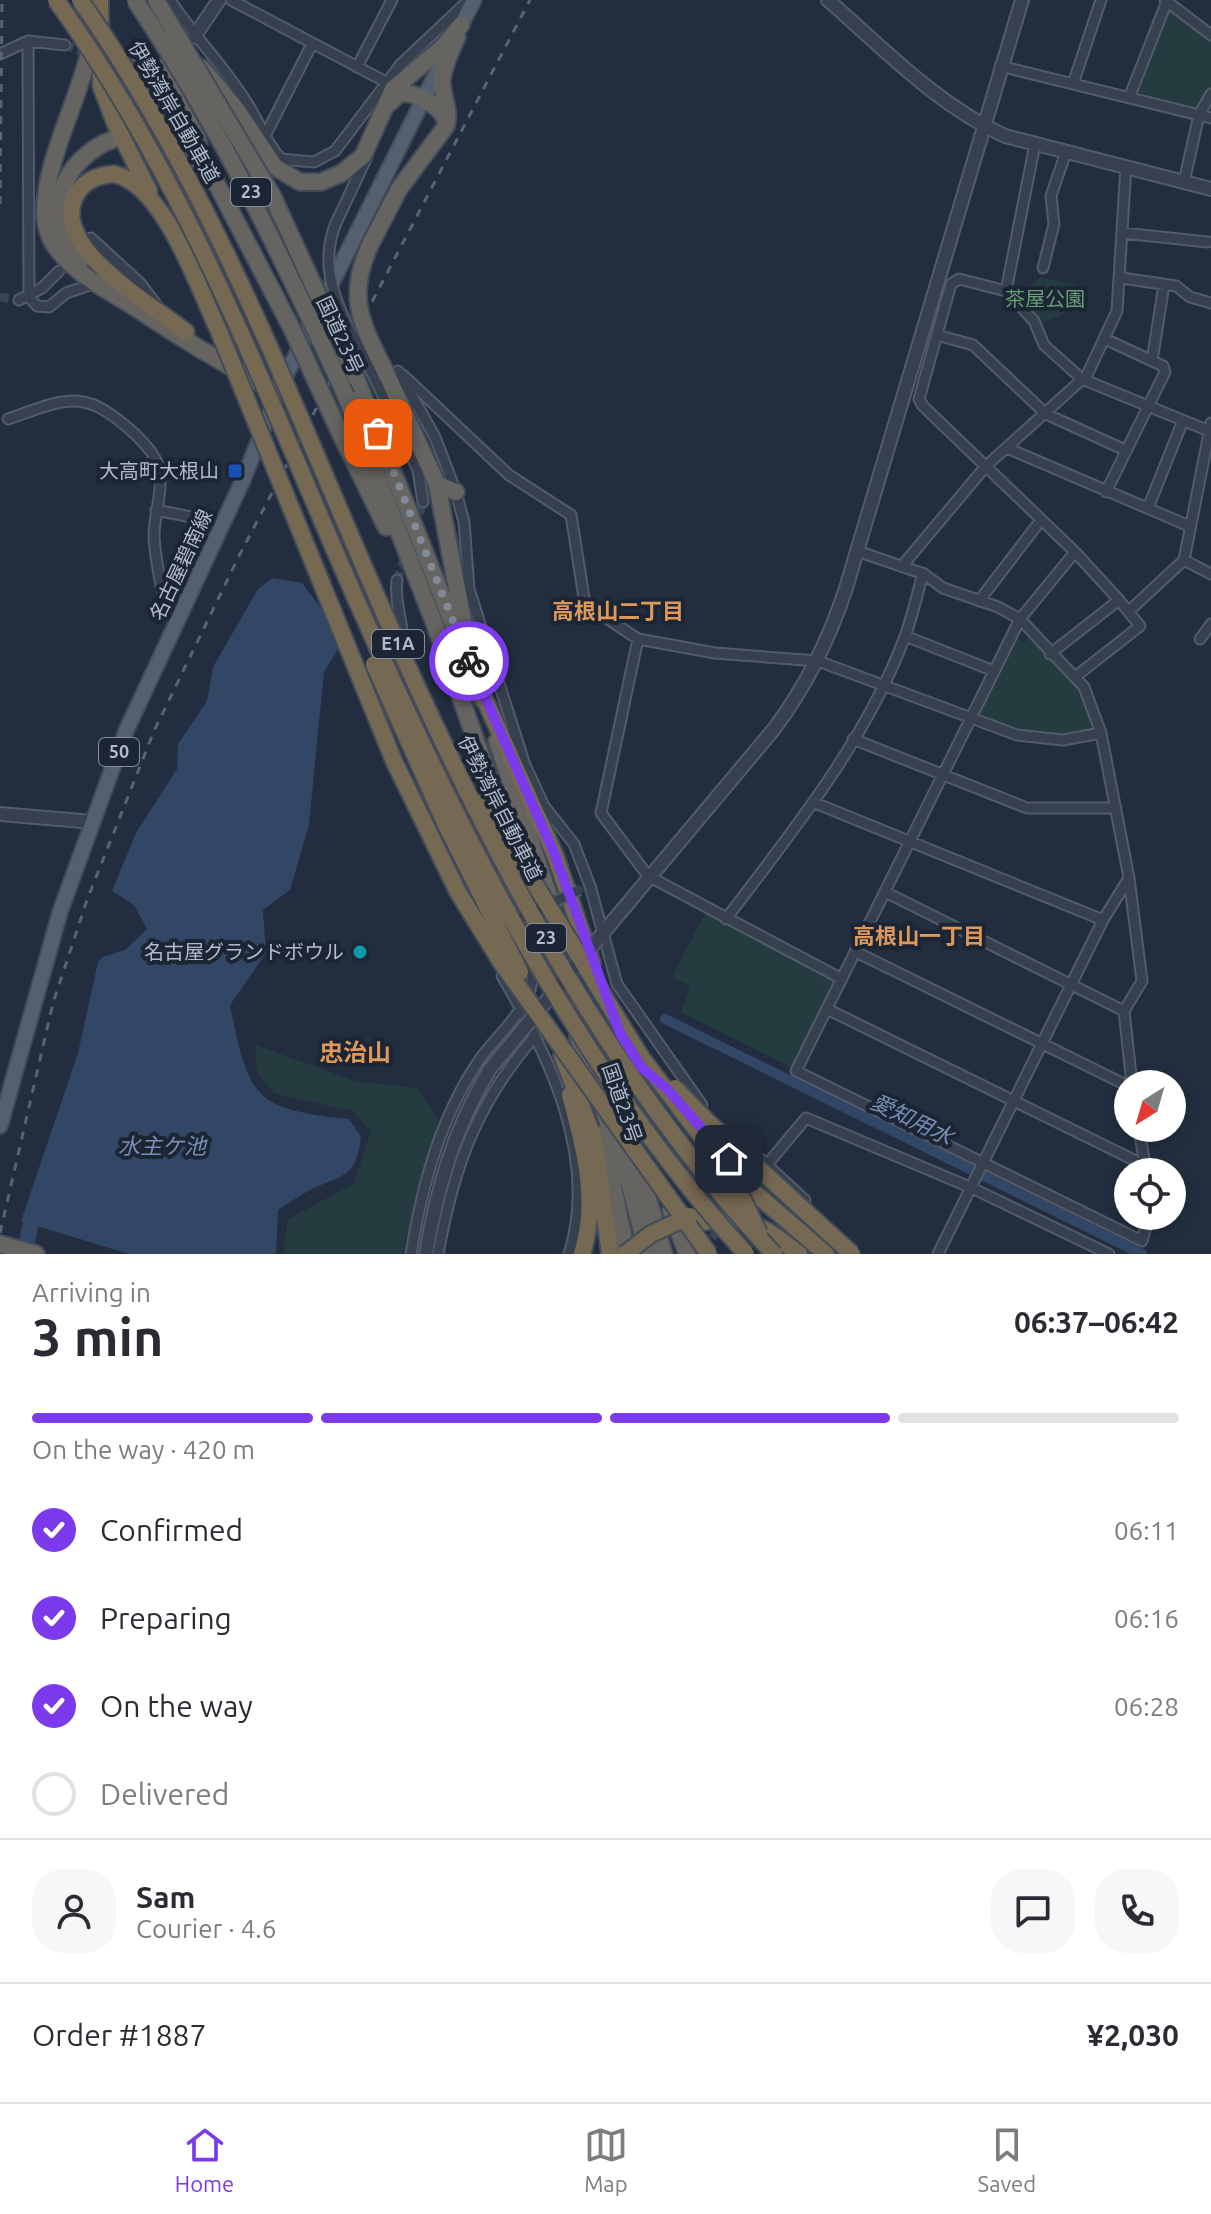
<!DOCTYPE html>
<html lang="en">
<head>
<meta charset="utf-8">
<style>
	body { margin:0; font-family:Ubuntu,"Noto Sans JP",sans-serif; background:#f7f7f7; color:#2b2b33; height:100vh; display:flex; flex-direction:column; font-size:30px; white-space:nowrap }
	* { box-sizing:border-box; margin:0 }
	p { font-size:26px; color:#7c7c81 }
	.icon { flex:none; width:44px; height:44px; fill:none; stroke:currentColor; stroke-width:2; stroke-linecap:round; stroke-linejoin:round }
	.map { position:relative; height:1254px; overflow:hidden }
	.panel { display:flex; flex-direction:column; background:#fff; flex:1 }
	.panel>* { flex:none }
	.needle { width:52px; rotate:217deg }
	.buttons { position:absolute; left:1114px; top:1070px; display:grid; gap:16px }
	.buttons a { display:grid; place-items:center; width:72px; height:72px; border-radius:50%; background:#fff; box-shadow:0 4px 12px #0003; font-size:40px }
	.pin { position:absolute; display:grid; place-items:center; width:68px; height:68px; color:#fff; margin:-34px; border-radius:16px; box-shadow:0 4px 12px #0006 }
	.courier { position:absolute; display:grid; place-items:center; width:80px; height:80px; margin:-40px; border:6px solid #7c3aed; border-radius:50%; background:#fff; color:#222; box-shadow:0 2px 10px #0007 }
	.overview em { font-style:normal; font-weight:700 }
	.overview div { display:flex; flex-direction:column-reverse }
	.overview { display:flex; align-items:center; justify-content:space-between; height:136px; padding:0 32px }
	h1 { font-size:52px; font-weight:700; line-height:60px }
	.bar { display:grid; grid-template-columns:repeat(4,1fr); gap:12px 8px; align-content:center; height:96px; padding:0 32px }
	.bar i { height:10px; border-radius:6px; background:#e1e1e2 }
	.bar .active { background:#7c3aed }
	.bar p { grid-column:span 4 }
	.line { display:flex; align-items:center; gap:20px; padding:0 32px; border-top:2px solid #e1e1e2 }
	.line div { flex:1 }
	.round { display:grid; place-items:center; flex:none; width:84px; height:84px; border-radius:32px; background:#f7f7f7 }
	ol { padding:0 32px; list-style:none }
	li { display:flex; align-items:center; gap:24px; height:88px }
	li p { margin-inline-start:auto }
	li .icon { padding:8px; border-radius:50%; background:#7c3aed; color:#fff; stroke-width:4 }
	li:last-child { color:#7c7c81 }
	li i { width:44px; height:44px; border:4px solid #e1e1e2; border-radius:50% }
	.menu { display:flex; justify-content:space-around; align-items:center; height:112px; border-top:2px solid #e1e1e2; background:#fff; font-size:22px; color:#7c7c81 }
	.menu a { display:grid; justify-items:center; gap:4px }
	.menu .active { color:#7c3aed }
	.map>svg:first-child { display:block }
	.green { fill:#243c40 }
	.water { fill:#324666 }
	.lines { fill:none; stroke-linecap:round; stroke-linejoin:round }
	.canal { stroke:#324666; stroke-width:10 }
	.river { stroke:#324666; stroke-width:16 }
	.minor-tunnel { stroke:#384354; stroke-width:9; stroke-dasharray:9 4.5; stroke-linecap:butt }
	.minor-casing { stroke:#515b6a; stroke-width:13 }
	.tertiary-casing { stroke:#515b6a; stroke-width:16 }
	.primary-casing { stroke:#3f4958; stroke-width:18 }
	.trunk-casing { stroke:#414b5a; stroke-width:20 }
	.motorway-casing { stroke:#414b5a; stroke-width:20 }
	.minor { stroke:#36404f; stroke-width:9 }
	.tertiary { stroke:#36404f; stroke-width:12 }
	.primary { stroke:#545f6f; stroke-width:14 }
	.trunk { stroke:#656461; stroke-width:16 }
	.motorway { stroke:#766953; stroke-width:16 }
	.rail { stroke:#586376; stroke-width:3; stroke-dasharray:8 8; stroke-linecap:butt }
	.minor-bridge-casing { stroke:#515b6a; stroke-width:13; stroke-linecap:butt }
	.tertiary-bridge-casing { stroke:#515b6a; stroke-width:16; stroke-linecap:butt }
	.trunk-bridge-casing { stroke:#414b5a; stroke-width:20; stroke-linecap:butt }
	.motorway-bridge-casing { stroke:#414b5a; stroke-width:20; stroke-linecap:butt }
	.minor-bridge { stroke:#36404f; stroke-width:9 }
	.tertiary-bridge { stroke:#36404f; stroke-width:12 }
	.trunk-bridge { stroke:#656461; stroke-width:16 }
	.motorway-bridge { stroke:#766953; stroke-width:16 }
	.done { stroke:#808a99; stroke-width:8; stroke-dasharray:0 14.4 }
	.route { stroke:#7c3aed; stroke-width:10 }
	.transit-dot { fill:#1a4fb4; stroke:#1b2534; stroke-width:3 }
	.culture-dot { fill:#0f9aa8; stroke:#1b2534; stroke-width:3 }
	.labels { text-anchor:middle; stroke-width:8; stroke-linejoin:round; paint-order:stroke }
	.shield { fill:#1b2534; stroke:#858e9d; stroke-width:2 }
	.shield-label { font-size:18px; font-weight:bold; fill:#b2bbca }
	.street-label { font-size:20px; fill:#b2bbca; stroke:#1b2534 }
	.park-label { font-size:20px; fill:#679d75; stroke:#1b2534 }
	.poi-label { font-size:20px; fill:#b2bbca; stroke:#1b2534; text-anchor:end }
	.neighbourhood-label { font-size:22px; font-weight:bold; fill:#dd985a; stroke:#1b2534 }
	.water-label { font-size:22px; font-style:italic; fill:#778fb4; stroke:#1b2534 }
	.quarter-label { font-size:24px; font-weight:bold; fill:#dd985a; stroke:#1b2534 }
</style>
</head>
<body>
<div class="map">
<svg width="1211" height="1254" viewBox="0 0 1211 1254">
	<rect width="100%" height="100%" fill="#222e3f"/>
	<path class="green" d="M1171 10 1211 41V87L1200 107 1194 109 1138 96 1136 92 1167 11Z
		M1040 277 1077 285 1076 308 1041 324 1015 298Z
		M1015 637 1024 641 1030 637 1079 690 1092 726 1089 730C1051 740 1017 731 981 717L978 709Z
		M706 912 835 979 793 1068 681 1012 691 986 674 979 673 975Z
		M255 1045 355 1081 417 1088 440 1122 420 1178 403 1254H283L288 1219 354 1184 371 1131 353 1111 275 1094 257 1073Z"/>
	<path class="water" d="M273 578 302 583 331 621 338 649 324 672 309 825 290 890 263 910 266 953 230 1005C249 1098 253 1109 349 1119L361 1137C356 1177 345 1174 312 1189 300 1195 289 1203 278 1210L276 1254H129L21 1221 78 1053 98 962 103 957 125 950 147 929 134 905 112 891 136 833 177 769 178 744 207 701 213 667 258 589Z"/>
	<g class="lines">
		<path class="canal" d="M665 1019 1142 1254"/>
		<path class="river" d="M25 1254 32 1215"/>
		<path class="minor-tunnel" d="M65 45 90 54
			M0 297 19 300
			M415 527 423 502
			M397 580 406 553
			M712 1238 722 1224"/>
		<defs>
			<path id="minor" d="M170 0C193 35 223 65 245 100 258 119 265 142 281 159L314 162 335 151 401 64 469 0
				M231 0 386 82
				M1165 0 1211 35
				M28 41 29 297 37 306 49 307 66 293 96 283
				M0 54 28 41 65 45
				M123 64 151 69 164 67
				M1000 66 1211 118
				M357 67 392 0
				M1073 84 1101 0
				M1129 98 1167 1
				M265 136 312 44
				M1184 182 1199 115 1211 94
				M336 223 367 157
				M1123 233 1208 242
				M88 242 91 238 140 283 158 307
				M1043 268 1054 224 1051 196 1066 152
				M1122 278 1176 286 1190 297 1211 303
				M1006 291 1035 144
				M19 300 42 288 59 271
				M937 335 973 345 1046 414 1125 450
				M1105 339 1163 366 1165 372 1106 492
				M1152 361 1164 285
				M398 371 435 437 456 492 464 522 469 589 525 765 544 806 574 844 590 886 617 984 702 1105
				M403 375 509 475 571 515 585 604 638 639 715 653 818 661 1017 735 1063 740 1101 733
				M374 377 418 470 423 502
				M8 419C69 398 83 387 135 434 146 445 159 458 160 475 162 495 154 516 154 536 155 560 161 585 166 609L178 618
				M1007 448 1189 526
				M1148 508 1182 423
				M156 510 222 523
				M857 551 924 574 943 588 998 607 1020 619 1084 687 1101 733 1129 878 1142 981 1124 1011 1132 1084
				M1075 552 1020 619 796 1071 1142 1241 1149 1216
				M1184 560 1211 574
				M902 566 986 466 1087 375 1117 311 1126 166
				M979 601 1041 520
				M1129 611 1184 560 1211 423
				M905 636 994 671
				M638 639 601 813 648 876 842 979
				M1200 639 1211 624
				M1050 654 1119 600 1075 552 923 406 919 399 951 284 959 279 1006 291 1034 321 1044 345 1082 379 1209 431
				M386 672C419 645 392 615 397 580
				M1075 677 1140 626 1119 600
				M853 739 1027 808H1116
				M815 803 1103 920
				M885 892 1124 1011
				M726 919C792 832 865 742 904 639 912 618 917 595 923 573
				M856 952 1128 1086
				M502 976C550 1057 599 1159 569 1254
				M827 1009 1144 1165
				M1139 1128 1146 1172
				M742 1142 805 1200
				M765 1167 806 1118 972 1188 1109 1254
				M411 1254C422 1186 440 1117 480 1059 498 1033 546 996 528 962
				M438 1254C454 1166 476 1104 535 1036
				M938 1254 1103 920 1129 878"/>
			<path id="tertiary" d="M828 0C884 49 937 105 1005 136L1211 189
				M194 37 219 0
				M0 814 93 822
				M598 939 774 729C807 685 829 640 846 588L1022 0
				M426 1254C437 1187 455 1127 490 1069"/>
			<path id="primary" d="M457 33 474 0
				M0 1126 60 912 126 731 243 480 281 385 442 62"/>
			<path id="trunk" d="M92 41C82 94 45 159 45 211 45 225 49 239 58 250 78 276 109 291 136 308 182 339 228 367 277 392
				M159 68 197 138 204 164
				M202 68 237 110 275 167 300 182H321L342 173 363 156 393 89 443 47 461 25
				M389 103 399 94C415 91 441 105 446 122
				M151 137 186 148 212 175 291 327
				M370 245 399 189 446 126C451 110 442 97 442 81 443 66 451 51 457 37
				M81 260C37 219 63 157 114 139
				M388 377 437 484 463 620
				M356 378 483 700
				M346 396 435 625 510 837
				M342 437 386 527
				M437 484 456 492
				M497 741 552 905
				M522 870 540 920
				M592 1022 617 1092 664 1254
				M578 1037 629 1182 648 1254
				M602 1134 627 1254
				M671 1210 687 1254
				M0 1244 36 1254"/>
			<path id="motorway" d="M100 0 101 86 115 123 149 191
				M186 332C153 305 53 249 74 199 81 182 97 175 114 174 164 185 197 285 218 329
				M479 687 555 855 592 963
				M562 1055 594 1139 610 1254
				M570 1095C584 1146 599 1201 582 1254
				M714 1141 755 1193 826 1254
				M694 1224C741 1212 763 1225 799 1254"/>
		</defs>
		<use href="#minor" class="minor-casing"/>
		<use href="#tertiary" class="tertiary-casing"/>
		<use href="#primary" class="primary-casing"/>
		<use href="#trunk" class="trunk-casing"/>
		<use href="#motorway" class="motorway-casing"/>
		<use href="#minor" class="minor"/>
		<use href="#tertiary" class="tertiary"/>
		<use href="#primary" class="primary"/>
		<use href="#trunk" class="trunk"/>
		<use href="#motorway" class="motorway"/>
		<path class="rail" d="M0 204 2 0
			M0 1233 53 1003 87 900 154 731 240 554 530 0"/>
		<defs>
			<path id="minor-bridge" d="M336 223C313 278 350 328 374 377
				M522 917 579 890"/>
			<path id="tertiary-bridge" d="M490 1069 598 939"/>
			<path id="trunk-bridge" d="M135 0C222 130 281 255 346 396
				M156 0 272 195 356 378
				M370 245C345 300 363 326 388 377
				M291 327 342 437"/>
			<path id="motorway-bridge" d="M56 0C190 186 267 398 359 606 461 836 575 1066 746 1254
				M80 0C226 208 304 438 408 667 504 878 615 1085 774 1254
				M218 329 394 761 458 892 501 962 709 1254
				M374 664 446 825 520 972
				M484 801 641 1057 732 1177 759 1233
				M675 1088 707 1121 852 1254
				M625 1254 651 1234 690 1216"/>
		</defs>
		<use href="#minor-bridge" class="minor-bridge-casing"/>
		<use href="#tertiary-bridge" class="tertiary-bridge-casing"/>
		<use href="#trunk-bridge" class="trunk-bridge-casing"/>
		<use href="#motorway-bridge" class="motorway-bridge-casing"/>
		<use href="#minor-bridge" class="minor-bridge"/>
		<use href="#tertiary-bridge" class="tertiary-bridge"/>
		<use href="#trunk-bridge" class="trunk-bridge"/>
		<use href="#motorway-bridge" class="motorway-bridge"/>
	</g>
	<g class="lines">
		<path class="done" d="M378 433 469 661"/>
		<path class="route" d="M469 661 555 855 620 1033 642 1068 667 1089 729 1159"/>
	</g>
	<rect class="transit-dot" x="227" y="463" width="16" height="16" rx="4"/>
	<circle class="culture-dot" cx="360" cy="952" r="8"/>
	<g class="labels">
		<g class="shield">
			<rect x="231" y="178" width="40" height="28" rx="6"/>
			<rect x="372" y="630" width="52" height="28" rx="6"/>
			<rect x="99" y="738" width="40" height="28" rx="6"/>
			<rect x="526" y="924" width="40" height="28" rx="6"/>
		</g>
		<g class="shield-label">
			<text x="251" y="198">23</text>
			<text x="398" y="650">E1A</text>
			<text x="119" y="758">50</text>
			<text x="546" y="944">23</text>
		</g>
		<g class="street-label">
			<text transform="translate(174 112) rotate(60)" y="7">伊勢湾岸自動車道</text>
			<text transform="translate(340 335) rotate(65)" y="7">国道23号</text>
			<text transform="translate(181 565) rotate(-65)" y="7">名古屋碧南線</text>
			<text transform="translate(500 808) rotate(63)" y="7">伊勢湾岸自動車道</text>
			<text transform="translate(622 1103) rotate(71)" y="7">国道23号</text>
		</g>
		<g class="park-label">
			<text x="1045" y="306">茶屋公園</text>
		</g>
		<g class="poi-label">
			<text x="219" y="478">大高町大根山</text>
			<text x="344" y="959">名古屋グランドボウル</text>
		</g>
		<g class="neighbourhood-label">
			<text x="618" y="619">高根山二丁目</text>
			<text x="919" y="944">高根山一丁目</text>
		</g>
		<g class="water-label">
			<text transform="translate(912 1119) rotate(26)" y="8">愛知用水</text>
			<text x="162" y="1154">水主ケ池</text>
		</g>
		<g class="quarter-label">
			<text x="355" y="1061">忠治山</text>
		</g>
	</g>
</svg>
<div class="buttons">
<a><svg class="needle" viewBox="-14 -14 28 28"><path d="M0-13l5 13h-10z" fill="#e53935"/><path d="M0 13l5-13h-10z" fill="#7c7c81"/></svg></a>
<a><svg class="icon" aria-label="locate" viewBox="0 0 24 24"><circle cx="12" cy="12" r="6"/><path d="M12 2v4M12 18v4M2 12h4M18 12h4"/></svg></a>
</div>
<div class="pin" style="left:378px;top:433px;background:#ea580c"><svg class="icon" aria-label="bag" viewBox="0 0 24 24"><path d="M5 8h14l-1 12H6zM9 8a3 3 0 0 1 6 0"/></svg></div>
<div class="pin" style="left:729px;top:1159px;background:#1f2937"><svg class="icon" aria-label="home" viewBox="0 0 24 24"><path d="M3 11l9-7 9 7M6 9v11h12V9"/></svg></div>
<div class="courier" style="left:469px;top:661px"><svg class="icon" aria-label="bike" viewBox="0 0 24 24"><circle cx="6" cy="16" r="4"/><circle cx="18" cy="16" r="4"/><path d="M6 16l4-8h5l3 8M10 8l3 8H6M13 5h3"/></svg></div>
</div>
<section class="panel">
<div class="overview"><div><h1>3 min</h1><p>Arriving in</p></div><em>06:37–06:42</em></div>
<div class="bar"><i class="active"></i><i class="active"></i><i class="active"></i><i></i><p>On the way · 420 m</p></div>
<ol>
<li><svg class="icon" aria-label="check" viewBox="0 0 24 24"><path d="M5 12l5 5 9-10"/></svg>Confirmed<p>06:11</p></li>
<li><svg class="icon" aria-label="check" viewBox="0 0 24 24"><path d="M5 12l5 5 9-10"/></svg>Preparing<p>06:16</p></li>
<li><svg class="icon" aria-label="check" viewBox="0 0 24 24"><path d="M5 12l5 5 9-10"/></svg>On the way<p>06:28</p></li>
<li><i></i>Delivered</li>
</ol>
<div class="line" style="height:144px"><a class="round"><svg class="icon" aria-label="person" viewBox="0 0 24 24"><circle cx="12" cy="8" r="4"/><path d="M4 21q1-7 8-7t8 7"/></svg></a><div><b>Sam</b><p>Courier · 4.6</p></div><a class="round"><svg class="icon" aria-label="chat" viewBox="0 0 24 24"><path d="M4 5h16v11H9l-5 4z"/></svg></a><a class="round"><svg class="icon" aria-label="phone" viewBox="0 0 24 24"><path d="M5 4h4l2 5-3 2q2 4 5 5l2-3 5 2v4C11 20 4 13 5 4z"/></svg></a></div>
<div class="line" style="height:104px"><div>Order #1887</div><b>¥2,030</b></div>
</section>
<nav class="menu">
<a class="active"><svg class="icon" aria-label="home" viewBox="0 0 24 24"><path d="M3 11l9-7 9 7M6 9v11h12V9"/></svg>Home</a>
<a><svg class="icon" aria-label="map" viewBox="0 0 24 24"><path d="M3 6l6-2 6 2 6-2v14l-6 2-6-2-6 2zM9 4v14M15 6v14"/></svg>Map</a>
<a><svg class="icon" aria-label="saved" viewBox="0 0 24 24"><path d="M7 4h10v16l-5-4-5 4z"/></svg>Saved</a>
</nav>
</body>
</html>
